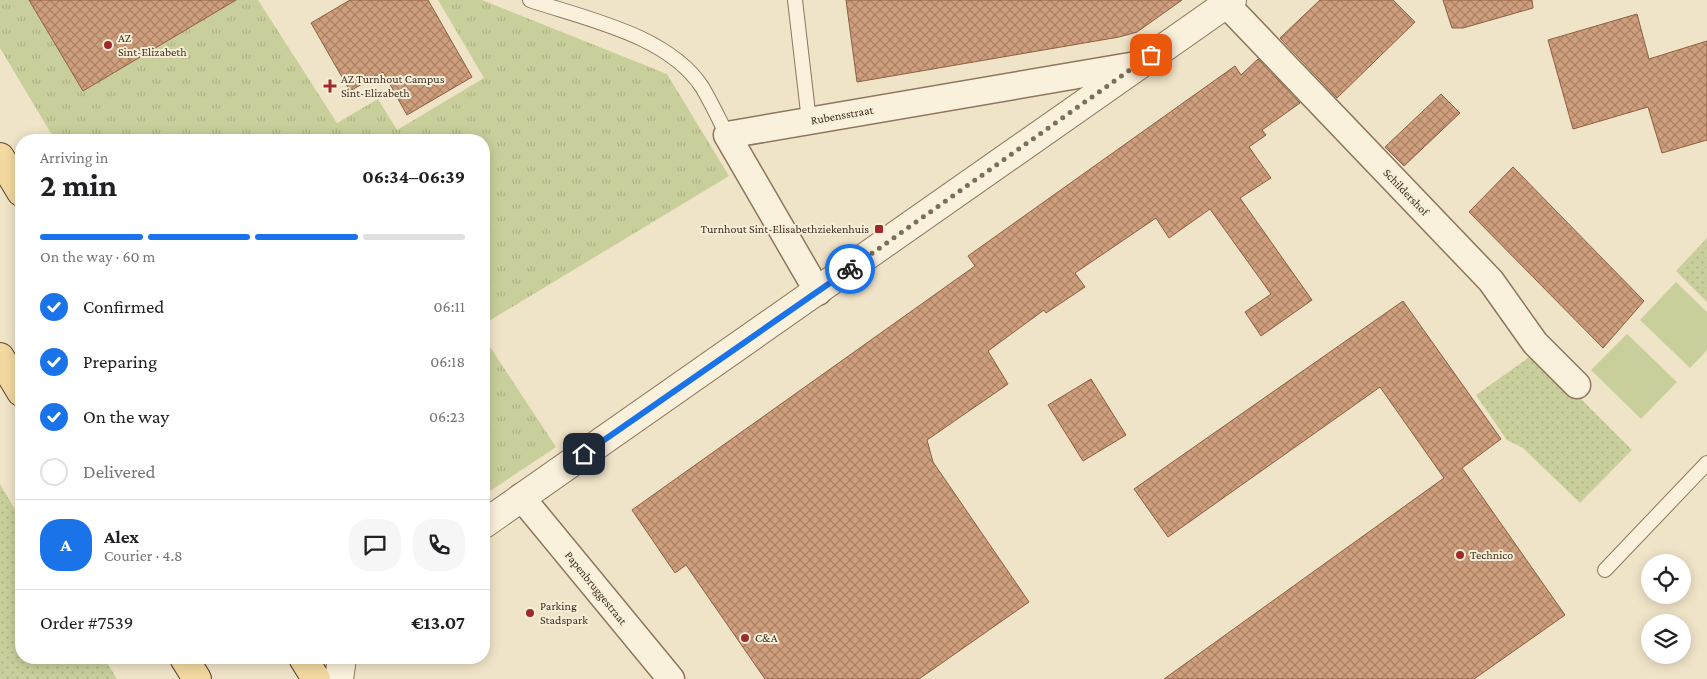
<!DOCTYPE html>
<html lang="en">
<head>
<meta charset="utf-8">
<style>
	body { margin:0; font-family:"Crimson Pro",serif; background:#f6f6f6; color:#202124; height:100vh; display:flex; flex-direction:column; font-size:19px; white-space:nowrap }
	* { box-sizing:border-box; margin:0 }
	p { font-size:16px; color:#757577 }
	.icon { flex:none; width:28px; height:28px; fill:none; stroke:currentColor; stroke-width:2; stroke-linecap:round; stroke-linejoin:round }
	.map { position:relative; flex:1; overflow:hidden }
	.side { position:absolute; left:15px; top:134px; width:475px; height:530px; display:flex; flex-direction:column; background:#fff; border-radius:20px; box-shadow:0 2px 12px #0003 }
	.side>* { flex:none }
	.controls { position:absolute; left:1641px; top:554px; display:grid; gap:10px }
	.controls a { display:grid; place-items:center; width:50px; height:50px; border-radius:50%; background:#fff; box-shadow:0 2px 12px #0003; font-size:25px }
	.pin { position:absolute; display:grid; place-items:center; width:42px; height:42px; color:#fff; margin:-21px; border-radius:10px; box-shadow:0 2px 8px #0006 }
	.courier { position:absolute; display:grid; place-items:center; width:50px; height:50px; margin:-25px; border:4px solid #1a73e8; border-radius:50%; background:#fff; color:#222; box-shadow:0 1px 6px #0007 }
	.headline em { font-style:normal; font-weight:700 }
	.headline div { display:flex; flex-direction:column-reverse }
	.headline { display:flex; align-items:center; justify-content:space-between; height:85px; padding:0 25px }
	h1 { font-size:32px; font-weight:700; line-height:38px }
	.bar { display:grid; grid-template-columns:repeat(4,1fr); gap:8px 5px; align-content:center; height:60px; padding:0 25px }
	.bar i { height:6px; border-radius:4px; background:#e0e0e0 }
	.bar .active { background:#1a73e8 }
	.bar p { grid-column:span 4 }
	.line { display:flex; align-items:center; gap:12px; padding:0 25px; border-top:1px solid #e0e0e0 }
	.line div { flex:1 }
	.round { display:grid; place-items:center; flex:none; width:52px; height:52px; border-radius:20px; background:#f6f6f6 }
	ol { padding:0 25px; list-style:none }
	li { display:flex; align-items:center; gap:15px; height:55px }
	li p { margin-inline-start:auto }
	li .icon { padding:5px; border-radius:50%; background:#1a73e8; color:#fff; stroke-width:4 }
	li:last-child { color:#757577 }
	li i { width:28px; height:28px; border:2px solid #e0e0e0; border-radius:50% }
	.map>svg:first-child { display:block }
	.grass { fill:url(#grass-tufts) }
	.park { fill:url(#park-dots) }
	.pitch { fill:#c9cf9b }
	.building { fill:url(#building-cross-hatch); stroke:#8d5f41 }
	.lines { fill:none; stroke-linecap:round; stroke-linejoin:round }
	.service-casing { stroke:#8d765c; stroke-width:16 }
	.minor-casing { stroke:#8d765c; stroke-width:29 }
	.tertiary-casing { stroke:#8d765c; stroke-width:30 }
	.primary-casing { stroke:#5b4430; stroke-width:30 }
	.service { stroke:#faf1dc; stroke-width:14 }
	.minor { stroke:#faf1dc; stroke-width:26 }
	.tertiary { stroke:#faf1dc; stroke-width:28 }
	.primary { stroke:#f3d9a0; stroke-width:28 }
	.done { stroke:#7c6e5b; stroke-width:5; stroke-dasharray:0 9 }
	.route { stroke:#1a73e8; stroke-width:6 }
	.poi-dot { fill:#9e2a2b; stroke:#f7eed8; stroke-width:2 }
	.labels { text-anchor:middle; stroke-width:4; stroke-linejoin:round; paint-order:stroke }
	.poi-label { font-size:12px; fill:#3d2e20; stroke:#f7eed8; text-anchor:start }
	.street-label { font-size:12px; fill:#3d2e20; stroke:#f7eed8 }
</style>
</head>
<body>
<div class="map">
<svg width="1707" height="679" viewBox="0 0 1707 679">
	<defs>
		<pattern id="grass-tufts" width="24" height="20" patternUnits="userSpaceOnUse" patternTransform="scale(1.25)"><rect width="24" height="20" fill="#c9cf9b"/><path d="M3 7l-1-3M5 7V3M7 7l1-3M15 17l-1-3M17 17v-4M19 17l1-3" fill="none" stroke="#aeb285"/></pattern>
		<pattern id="park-dots" width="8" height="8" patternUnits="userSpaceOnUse" patternTransform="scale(1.25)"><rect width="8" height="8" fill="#c9cf9b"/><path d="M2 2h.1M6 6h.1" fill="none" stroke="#aeb285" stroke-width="1.8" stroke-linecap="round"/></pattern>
		<pattern id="building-cross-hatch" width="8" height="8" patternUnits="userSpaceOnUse" patternTransform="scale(1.25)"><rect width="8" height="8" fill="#cf9f7d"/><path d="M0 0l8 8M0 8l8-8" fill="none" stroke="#a98266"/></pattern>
	</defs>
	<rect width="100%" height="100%" fill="#f0e4c8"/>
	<path class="grass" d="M0 0H29L83 91 236 0H258L337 123 378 99 397 130 484 78 438 0H482L667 74 729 176 484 324V140H55L0 48Z
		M490 347 556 447 484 495V351Z"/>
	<path class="park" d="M1707 238V302L1676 271Z
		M1535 353 1632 450 1580 503 1523 448 1507 440 1476 395Z
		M0 484 21 520V658H104L117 679H0Z"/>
	<path class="pitch" d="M1676 282 1707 312V350L1690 368 1640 320Z
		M1627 334 1677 382 1641 419 1591 370Z"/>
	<path class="building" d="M29 0H236L83 91Z
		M350 0H428L472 77 407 115 383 72 350 91 311 23Z
		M846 0H1182L1137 32 1119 37 857 82Z
		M1320 0H1393L1415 22 1337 98 1280 38Z
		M1443 0H1532L1533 8 1463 28H1452Z
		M1637 14 1649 59 1707 41V140L1662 153 1648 107 1573 129 1548 40Z
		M1258 59 1300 103 1262 130 1266 135 1249 147 1271 178 1240 198 1312 300 1261 336 1245 312 1271 294 1210 209 1169 238 1156 218 1075 273 1085 287 1046 313 1044 310 988 351 1008 384 927 440 933 462 1029 602 919 679H765L686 565 675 573 632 510 975 266 968 256 1235 66 1241 75Z
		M1441 94 1460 113 1404 166 1385 147Z
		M1513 167 1644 301 1603 348 1469 212Z
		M1403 301 1501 439 1462 468 1565 615 1474 679H1164L1444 478 1380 387 1168 537 1134 489Z
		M1091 379 1126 435 1083 461 1048 405Z"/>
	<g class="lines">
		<defs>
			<path id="service" d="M530 0C586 19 668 35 702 87 711 102 719 119 727 135
				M795 0 809 121
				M1605 570 1707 463"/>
			<path id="minor" d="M1227 5 1491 281 1535 343 1577 385
				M818 292 727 135 1136 65
				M521 497 671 679"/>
			<path id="tertiary" d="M484 524 1232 0
				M339 679 342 658"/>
			<path id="primary" d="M0 157 21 192
				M0 357 21 392
				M184 658 197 679
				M303 658 316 679"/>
		</defs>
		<use href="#service" class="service-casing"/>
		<use href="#minor" class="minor-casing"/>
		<use href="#tertiary" class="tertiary-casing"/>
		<use href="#primary" class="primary-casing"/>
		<use href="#service" class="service"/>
		<use href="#minor" class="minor"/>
		<use href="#tertiary" class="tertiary"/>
		<use href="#primary" class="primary"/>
	</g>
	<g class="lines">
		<path class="done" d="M850 269 1151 55"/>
		<path class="route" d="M584 454 850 269"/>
	</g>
	<g class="poi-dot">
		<circle cx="108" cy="45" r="5"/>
		<path d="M327.5 78.5h5v5h5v5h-5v5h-5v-5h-5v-5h5z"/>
		<rect x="874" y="224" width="10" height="10" rx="2.5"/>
		<circle cx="1460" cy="555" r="5"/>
		<circle cx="530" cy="613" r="5"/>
		<circle cx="745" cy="638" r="5"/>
	</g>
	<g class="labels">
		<g class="poi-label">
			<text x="118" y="42">AZ<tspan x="118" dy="14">Sint-Elizabeth</tspan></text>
			<text x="341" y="83">AZ Turnhout Campus<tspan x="341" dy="14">Sint-Elizabeth</tspan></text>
			<text x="869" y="233" text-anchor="end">Turnhout Sint-Elisabethziekenhuis</text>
			<text x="1470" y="559">Technico</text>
			<text x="540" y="610">Parking<tspan x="540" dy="14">Stadspark</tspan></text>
			<text x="755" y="642">C&amp;A</text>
		</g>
		<g class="street-label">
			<text transform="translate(842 115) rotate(-10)" y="4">Rubensstraat</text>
			<text transform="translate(1406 192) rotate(46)" y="4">Schildershof</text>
			<text transform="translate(596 588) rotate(51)" y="4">Papenbruggestraat</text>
		</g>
	</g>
</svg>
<div class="controls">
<a><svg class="icon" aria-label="locate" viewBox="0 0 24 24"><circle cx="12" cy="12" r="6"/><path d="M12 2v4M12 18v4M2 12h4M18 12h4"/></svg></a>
<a><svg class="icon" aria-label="layers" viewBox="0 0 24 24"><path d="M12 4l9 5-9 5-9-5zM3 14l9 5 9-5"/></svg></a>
</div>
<div class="pin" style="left:1151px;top:55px;background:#ea580c"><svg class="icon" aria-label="bag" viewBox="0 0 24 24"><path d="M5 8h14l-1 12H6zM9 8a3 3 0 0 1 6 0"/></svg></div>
<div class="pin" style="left:584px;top:454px;background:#1f2937"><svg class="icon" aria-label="home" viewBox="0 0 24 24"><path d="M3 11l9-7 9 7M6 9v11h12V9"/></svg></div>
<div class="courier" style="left:850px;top:269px"><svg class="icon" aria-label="bike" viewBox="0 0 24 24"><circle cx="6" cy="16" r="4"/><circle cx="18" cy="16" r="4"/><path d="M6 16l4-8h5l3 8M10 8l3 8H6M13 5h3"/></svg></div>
<section class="side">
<div class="headline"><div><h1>2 min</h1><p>Arriving in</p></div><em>06:34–06:39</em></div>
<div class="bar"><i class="active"></i><i class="active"></i><i class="active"></i><i></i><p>On the way · 60 m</p></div>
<ol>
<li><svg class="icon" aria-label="check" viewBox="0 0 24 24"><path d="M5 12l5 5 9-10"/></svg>Confirmed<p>06:11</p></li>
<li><svg class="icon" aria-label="check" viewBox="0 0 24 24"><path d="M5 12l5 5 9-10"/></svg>Preparing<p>06:18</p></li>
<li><svg class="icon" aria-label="check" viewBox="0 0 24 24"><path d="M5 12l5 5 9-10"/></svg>On the way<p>06:23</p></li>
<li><i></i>Delivered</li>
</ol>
<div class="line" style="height:90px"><b class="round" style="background:#1a73e8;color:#fff">A</b><div><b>Alex</b><p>Courier · 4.8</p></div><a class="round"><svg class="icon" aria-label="chat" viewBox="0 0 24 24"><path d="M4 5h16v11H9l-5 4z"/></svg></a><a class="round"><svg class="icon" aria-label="phone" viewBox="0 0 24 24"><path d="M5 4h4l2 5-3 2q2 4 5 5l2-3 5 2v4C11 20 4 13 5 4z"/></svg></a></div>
<div class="line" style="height:65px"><div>Order #7539</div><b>€13.07</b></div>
</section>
</div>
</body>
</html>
